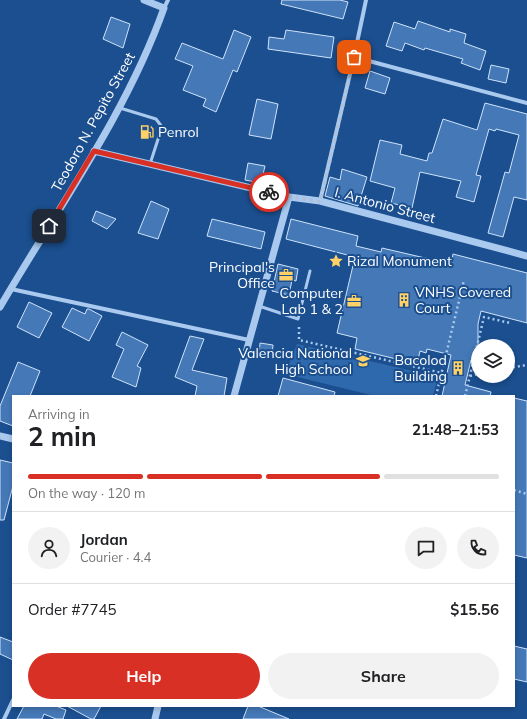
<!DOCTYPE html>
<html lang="en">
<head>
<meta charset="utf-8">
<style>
	body { margin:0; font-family:Mulish,sans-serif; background:#f2f2f2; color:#202124; height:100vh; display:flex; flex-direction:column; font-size:15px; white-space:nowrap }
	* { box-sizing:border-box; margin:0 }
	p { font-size:13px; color:#757577 }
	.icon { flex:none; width:22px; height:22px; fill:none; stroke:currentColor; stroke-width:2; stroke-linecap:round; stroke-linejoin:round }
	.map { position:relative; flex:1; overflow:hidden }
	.side { position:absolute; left:12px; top:395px; width:503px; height:312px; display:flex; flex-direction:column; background:#fff; border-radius:0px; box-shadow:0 2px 6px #0003 }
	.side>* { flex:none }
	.fabs { position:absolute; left:471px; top:339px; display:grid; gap:8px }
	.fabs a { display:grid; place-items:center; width:44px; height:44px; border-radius:50%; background:#fff; box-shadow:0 2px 6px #0003; font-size:20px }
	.pin { position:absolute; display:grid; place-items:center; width:34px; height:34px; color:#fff; margin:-17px; border-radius:8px; box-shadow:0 2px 6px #0006 }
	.courier { position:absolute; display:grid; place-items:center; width:40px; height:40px; margin:-20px; border:3px solid #d93025; border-radius:50%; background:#fff; color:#222; box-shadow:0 1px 5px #0007 }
	.overview em { font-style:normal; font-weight:700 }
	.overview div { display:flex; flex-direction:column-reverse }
	.overview { display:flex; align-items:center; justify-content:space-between; height:68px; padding:0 16px }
	h1 { font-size:26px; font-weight:700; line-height:30px }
	.bar { display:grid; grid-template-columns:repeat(4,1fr); gap:6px 4px; align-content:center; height:48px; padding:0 16px }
	.bar i { height:5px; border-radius:3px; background:#e0e0e0 }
	.bar .on { background:#d93025 }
	.bar p { grid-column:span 4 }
	.line { display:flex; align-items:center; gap:10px; padding:0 16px; border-top:1px solid #e0e0e0 }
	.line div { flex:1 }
	.round { display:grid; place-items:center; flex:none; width:42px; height:42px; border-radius:21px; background:#f2f2f2 }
	.primary-button { display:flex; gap:8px; margin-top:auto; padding:8px 16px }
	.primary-button a { flex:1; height:46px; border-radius:24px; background:#d93025; color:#fff; font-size:16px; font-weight:700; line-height:46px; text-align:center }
	.primary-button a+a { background:#f2f2f2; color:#202124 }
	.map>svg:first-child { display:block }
	.green { fill:#2e69ad }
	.building { fill:#4478b7; stroke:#cfe3fa }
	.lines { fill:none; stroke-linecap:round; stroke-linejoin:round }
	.path { stroke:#a9c9ee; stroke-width:2.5; stroke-dasharray:2 3; stroke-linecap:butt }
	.service { stroke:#a9c9ee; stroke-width:3 }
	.minor { stroke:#a9c9ee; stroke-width:4 }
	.tertiary { stroke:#a9c9ee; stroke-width:7 }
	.done { stroke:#afc1d8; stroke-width:4; stroke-dasharray:0 7.2 }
	.route { stroke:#d93025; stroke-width:5 }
	.labels { text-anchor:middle; stroke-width:4; stroke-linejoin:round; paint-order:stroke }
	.street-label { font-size:14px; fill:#fff; stroke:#1b4f8f }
	.poi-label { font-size:14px; fill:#fff; stroke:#1b4f8f; text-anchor:end }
</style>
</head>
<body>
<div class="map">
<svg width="527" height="719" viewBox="0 0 527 719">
	<rect width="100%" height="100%" fill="#1b4f8f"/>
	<path class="green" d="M297 344 438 377 433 396H375L285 374Z"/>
	<path class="building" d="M282 0H340L348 2 343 19 281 4Z
		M111 17 130 24 123 48 103 39Z
		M418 21 450 32V29L466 34 464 43 486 51 480 70 461 63 463 59 425 48 424 50 405 43 402 51 386 46 394 22 415 29Z
		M234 30 251 37 237 72 233 70 216 112 203 106 206 99 183 90 193 66 175 59 182 43 223 59Z
		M286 30 334 37 331 58 268 49 269 37 284 39Z
		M491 65 509 69 506 83 488 79Z
		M370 71 390 78 385 94 365 88Z
		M257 99 278 104 271 139 249 135Z
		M485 103 527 114V200L514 197 503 237 488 233 505 172 509 173 519 135 496 129 495 131 489 129 476 175 481 176 474 202 456 197 461 181 420 172 412 208 391 203 395 188 370 181 380 140 402 145 400 154 427 161 429 153H432L443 119 477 130Z
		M248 163 265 166 261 183 245 180Z
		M342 169 367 177 358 206 325 196 330 177 340 180Z
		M151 201 169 209 158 239 138 233Z
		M96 211 116 219 107 229 92 221Z
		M212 219 265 232 261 249 207 236Z
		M291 219 358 236 356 246 381 252 382 248 451 264 453 254 527 273V323L481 311 478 324V362L471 360 465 385 491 392 490 396H442L451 355 427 349 426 353 420 351 417 364 355 349 357 338 337 333 355 257 286 239Z
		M278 264 298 269 296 281 292 280 289 295 272 291Z
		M29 302 52 313 39 338 17 327Z
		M72 308 85 314 87 309H89L102 316 89 341 62 327Z
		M122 332 148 345 137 366 141 368 136 387 112 377 124 349 116 345Z
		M190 336 204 339 192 370 227 378 224 396H195L197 386 175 377Z
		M260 343 273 345 272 356 259 354Z
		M18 362 40 371 30 396H13V426L0 421V406Z
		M283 378 335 392 334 396H278Z
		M514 398 527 401V558L514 555Z
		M0 460 13 463V486L4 520H0Z
		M0 637 13 642V660L0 654Z
		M514 646 527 649V682L514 679Z
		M24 706H56L66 710 63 719H56L44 714 42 719H17Z
		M67 706H101L94 719H91Z
		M248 706H258L289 719H243Z"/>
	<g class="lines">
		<path class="path" d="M299 327V340L442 373
			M508 368 527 365
			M470 376 478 374
			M436 396 464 280
			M465 396 484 317 510 323
			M514 490 527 494"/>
		<path class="service" d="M120 108 156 119 162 127 150 164
			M259 306 298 319 310 271"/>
		<path class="minor" d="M164 8 168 0
			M354 57 527 103
			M320 201 354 57 366 0
			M11 289 249 340
			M4 719 13 700"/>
		<path class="tertiary" d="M94 151 289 197 320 201 527 256
			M0 307C57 209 126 115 164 8L144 0
			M234 396 289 197
			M0 436 13 439
			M155 719 158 706"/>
	</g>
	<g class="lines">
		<path class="done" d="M269 192 320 202 354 57"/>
		<path class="route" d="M49 226 94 151 269 192"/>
	</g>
	<defs>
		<symbol id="fuel-bare" viewBox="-9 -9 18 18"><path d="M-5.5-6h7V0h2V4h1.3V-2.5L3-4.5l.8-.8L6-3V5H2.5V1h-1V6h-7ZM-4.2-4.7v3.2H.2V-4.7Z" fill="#ffd166" stroke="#1b4f8f" stroke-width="2.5" paint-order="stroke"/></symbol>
		<symbol id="sight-bare" viewBox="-9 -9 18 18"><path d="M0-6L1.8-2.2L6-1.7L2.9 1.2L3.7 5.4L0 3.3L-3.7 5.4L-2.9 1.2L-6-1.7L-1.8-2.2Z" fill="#ffd166" stroke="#1b4f8f" stroke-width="2.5" paint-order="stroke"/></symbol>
		<symbol id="office-bare" viewBox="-9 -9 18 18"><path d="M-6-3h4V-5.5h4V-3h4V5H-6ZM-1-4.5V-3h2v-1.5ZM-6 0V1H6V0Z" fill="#ffd166" stroke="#1b4f8f" stroke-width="2.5" paint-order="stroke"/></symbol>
		<symbol id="building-bare" viewBox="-9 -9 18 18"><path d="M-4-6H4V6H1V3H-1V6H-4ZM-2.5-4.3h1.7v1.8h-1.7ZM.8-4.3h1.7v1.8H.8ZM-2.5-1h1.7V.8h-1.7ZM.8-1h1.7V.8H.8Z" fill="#ffd166" stroke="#1b4f8f" stroke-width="2.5" paint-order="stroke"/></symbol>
		<symbol id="school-bare" viewBox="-9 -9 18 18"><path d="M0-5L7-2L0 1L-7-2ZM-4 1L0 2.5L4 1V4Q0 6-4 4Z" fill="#ffd166" stroke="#1b4f8f" stroke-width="2.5" paint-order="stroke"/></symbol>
	</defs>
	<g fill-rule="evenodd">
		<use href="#fuel-bare" x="137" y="122" width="20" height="20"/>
		<use href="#sight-bare" x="326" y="251" width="20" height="20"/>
		<use href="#office-bare" x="276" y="265" width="20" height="20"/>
		<use href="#building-bare" x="394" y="290" width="20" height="20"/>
		<use href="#office-bare" x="344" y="291" width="20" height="20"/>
		<use href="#school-bare" x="353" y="351" width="20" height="20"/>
		<use href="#building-bare" x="448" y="358" width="20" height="20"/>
	</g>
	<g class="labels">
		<g class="street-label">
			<text transform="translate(93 122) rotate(-61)" y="5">Teodoro N. Pepito Street</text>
			<text transform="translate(385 205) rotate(15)" y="5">I. Antonio Street</text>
		</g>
		<g class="poi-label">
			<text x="158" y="137" text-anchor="start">Penrol</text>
			<text x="347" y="266" text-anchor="start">Rizal Monument</text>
			<text x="275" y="272">Principal's<tspan x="275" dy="16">Office</tspan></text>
			<text x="415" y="297" text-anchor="start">VNHS Covered<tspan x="415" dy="16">Court</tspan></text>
			<text x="343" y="298">Computer<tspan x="343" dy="16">Lab 1 &amp; 2</tspan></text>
			<text x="352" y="358">Valencia National<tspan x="352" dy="16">High School</tspan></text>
			<text x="447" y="365">Bacolod<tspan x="447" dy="16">Building</tspan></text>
		</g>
	</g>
</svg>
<div class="fabs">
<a><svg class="icon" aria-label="layers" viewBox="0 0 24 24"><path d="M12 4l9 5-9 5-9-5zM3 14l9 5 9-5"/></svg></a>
</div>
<div class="pin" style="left:354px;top:57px;background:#ea580c"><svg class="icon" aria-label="bag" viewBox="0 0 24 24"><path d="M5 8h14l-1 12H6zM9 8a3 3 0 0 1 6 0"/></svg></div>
<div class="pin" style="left:49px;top:226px;background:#1f2937"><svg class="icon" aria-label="home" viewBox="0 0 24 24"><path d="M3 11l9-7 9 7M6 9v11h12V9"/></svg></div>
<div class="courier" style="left:269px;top:192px"><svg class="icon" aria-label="bike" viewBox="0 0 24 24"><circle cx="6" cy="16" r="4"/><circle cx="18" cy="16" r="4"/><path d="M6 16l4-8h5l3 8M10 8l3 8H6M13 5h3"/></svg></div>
<section class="side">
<div class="overview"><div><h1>2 min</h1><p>Arriving in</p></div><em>21:48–21:53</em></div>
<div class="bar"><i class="on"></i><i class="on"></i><i class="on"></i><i></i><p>On the way · 120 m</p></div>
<div class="line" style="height:72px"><a class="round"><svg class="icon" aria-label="person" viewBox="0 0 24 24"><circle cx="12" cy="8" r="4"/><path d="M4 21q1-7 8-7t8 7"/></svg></a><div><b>Jordan</b><p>Courier · 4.4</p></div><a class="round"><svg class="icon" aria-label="chat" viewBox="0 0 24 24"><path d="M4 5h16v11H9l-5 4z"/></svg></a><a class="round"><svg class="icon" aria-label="phone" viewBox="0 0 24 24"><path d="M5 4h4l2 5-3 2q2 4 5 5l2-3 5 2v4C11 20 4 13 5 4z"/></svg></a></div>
<div class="line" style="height:52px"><div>Order #7745</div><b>$15.56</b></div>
<div class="primary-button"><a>Help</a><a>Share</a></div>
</section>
</div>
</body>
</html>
